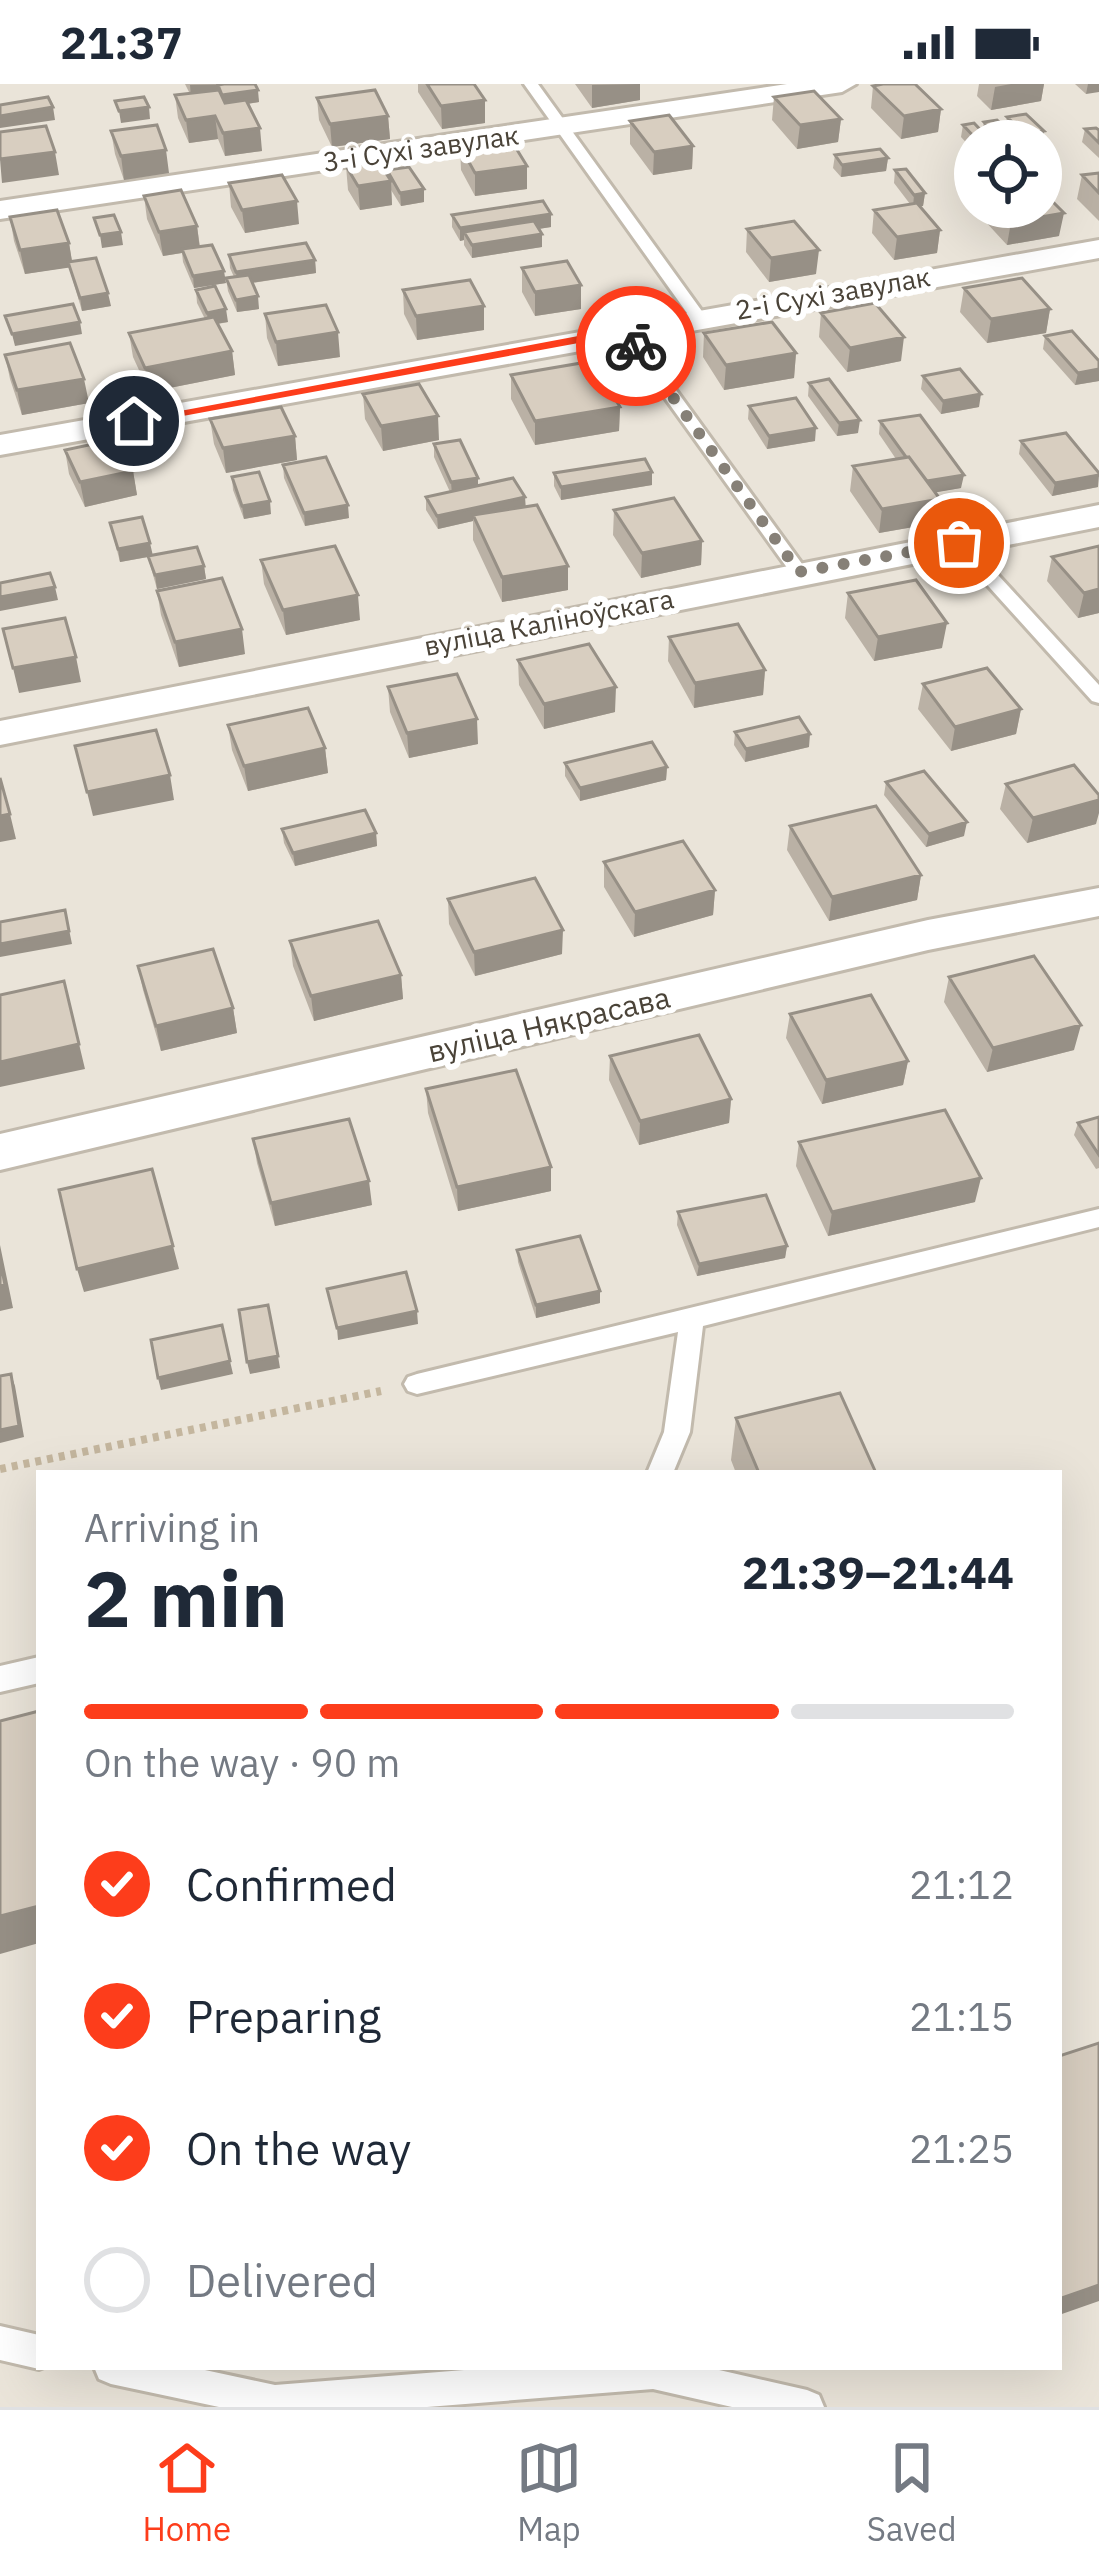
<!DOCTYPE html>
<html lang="en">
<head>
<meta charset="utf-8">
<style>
	body { margin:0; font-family:"IBM Plex Sans",sans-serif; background:#f2f2f3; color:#1f2937; height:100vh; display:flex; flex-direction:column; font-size:45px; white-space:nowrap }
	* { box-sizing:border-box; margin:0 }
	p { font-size:39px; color:#747a83 }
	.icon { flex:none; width:66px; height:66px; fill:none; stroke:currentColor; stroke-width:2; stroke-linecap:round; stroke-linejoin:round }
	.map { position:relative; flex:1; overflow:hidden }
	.details { position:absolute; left:36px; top:1386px; width:1026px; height:900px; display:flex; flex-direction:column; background:#fff; border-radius:0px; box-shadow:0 12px 48px #0002 }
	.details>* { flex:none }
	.fabs { position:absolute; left:954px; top:36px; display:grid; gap:24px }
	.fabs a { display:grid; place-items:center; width:108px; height:108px; border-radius:50%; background:#fff; box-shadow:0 12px 48px #0002; font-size:60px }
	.pin { position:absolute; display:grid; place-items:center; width:102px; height:102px; color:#fff; margin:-51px; border:6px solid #fff; border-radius:50%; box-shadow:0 3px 12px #0007 }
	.courier { position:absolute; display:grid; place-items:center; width:120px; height:120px; margin:-60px; border:9px solid #fd3d1b; border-radius:50%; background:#fff; color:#222; box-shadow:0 3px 15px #0007 }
	.headline em { font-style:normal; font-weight:700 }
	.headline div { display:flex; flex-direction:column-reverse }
	.headline { display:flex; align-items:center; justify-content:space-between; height:204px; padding:0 48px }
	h1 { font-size:78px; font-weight:700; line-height:90px }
	.bar { display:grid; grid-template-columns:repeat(4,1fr); gap:18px 12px; align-content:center; height:144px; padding:0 48px }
	.bar i { height:15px; border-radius:9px; background:#e0e1e3 }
	.bar .on { background:#fd3d1b }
	.bar p { grid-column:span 4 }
	ol { padding:0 48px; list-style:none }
	li { display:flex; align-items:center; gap:36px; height:132px }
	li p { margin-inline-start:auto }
	li .icon { padding:12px; border-radius:50%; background:#fd3d1b; color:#fff; stroke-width:4 }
	li:last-child { color:#747a83 }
	li i { width:66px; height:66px; border:6px solid #e0e1e3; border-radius:50% }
	.status { display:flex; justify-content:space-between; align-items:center; height:84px; padding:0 60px; background:#fff; direction:ltr }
	.status svg { height:33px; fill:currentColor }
	.menu { display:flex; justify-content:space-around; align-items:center; height:168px; border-top:3px solid #e0e1e3; background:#fff; font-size:33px; color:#747a83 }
	.menu a { display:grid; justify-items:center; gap:6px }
	.menu .on { color:#fd3d1b }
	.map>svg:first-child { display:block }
	.residential { fill:#eae4d9; fill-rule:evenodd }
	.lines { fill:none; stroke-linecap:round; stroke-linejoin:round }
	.lane-casing { stroke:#c2baad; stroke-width:6 }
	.street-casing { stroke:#c2baad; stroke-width:6 }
	.path { stroke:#c4b69e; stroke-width:8; stroke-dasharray:6 6; stroke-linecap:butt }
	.lane { fill:#fff; fill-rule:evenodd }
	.street { fill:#fff; fill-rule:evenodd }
	.wall { fill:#bab1a5 }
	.shaded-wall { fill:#979086 }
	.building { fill:#d8cec0; stroke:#979086; stroke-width:3 }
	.route { fill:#fd3d1b }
	.done { stroke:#868077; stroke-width:12; stroke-dasharray:0 21.6 }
	.labels { text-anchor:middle; stroke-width:12; stroke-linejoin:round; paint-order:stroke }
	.far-street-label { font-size:27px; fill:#4a4338; stroke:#fff }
	.street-label { font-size:30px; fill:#4a4338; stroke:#fff }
</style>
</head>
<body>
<div class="status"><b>21:37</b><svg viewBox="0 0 49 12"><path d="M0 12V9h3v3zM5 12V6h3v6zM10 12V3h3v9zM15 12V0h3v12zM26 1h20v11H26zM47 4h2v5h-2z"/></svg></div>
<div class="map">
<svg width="1099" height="2323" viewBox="0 0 1099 2323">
	<rect width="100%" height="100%" fill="#f6f2eb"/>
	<path class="residential" d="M0 0H1099V2323H0ZM975 57H1041V123H975ZM39 1389H1059V2283H39Z"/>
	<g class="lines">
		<defs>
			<path id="lane" d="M524 0H538L704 230V236H692Z
				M619 244H631L805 484V492H793L619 250Z
				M959 454 965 455 1099 601V619L1092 617 953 463 950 459Z
				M1099 1125V1143L703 1242 690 1348 673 1389H647L664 1348 678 1248 417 1310 408 1307 404 1300 408 1293 417 1290Z
				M39 1573V1599L0 1608V1582Z
				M0 2242 39 2251V2283H44L39 2285 0 2276Z
				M94 2283H191L275 2301 502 2283H706L807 2306 819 2311 824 2323H732L653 2305 427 2323H219L111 2300 99 2295Z"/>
			<path id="street" d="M787 0H856L842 8 0 135V117Z
				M1099 156V174L0 371V351Z
				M1099 421V443L0 661V637Z
				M1099 804V832L928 866 0 1086V1050L928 836Z"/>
		</defs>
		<use href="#lane" class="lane-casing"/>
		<use href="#street" class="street-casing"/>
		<path class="path" d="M0 1385 381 1307"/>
		<use href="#lane" class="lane"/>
		<use href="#street" class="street"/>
	</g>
	<path class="wall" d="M185 0H255L259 18 248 20 262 67 225 72 218 55 189 59 178 34 175 11 190 10Z
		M418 0H474L485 16V39L442 45 418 8Z
		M575 0H640V16L592 24Z
		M979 0H1044L1041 17 991 26 977 12Z
		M1075 0H1099L1086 10Z
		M873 2 941 25 938 48 901 55 871 24Z
		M774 13 841 35 838 58 797 65 772 36Z
		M317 14 388 32 390 55 332 63 319 36Z
		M1007 33 1044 47 1042 59 1041 57H1018L1015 55V57H975V68L961 53 963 41 982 48 984 38 1005 44Z
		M630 37 693 62 692 85 653 91 630 60Z
		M1085 45 1099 46V74L1082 58Z
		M111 47 169 89 124 96 115 70Z
		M460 62 527 82V105L475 112 461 86Z
		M835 71 888 74 886 87 841 93 833 84Z
		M346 82 387 91V86L424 105V118L401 122 391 106 392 121 360 126 348 106Z
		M895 86 925 109 923 122H919L940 146 937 169 894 176 872 149 874 126 910 120 894 99Z
		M1099 89V137L1077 115 1082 91Z
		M229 99 299 140 245 149 231 123Z
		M144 112 197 142 200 163 226 199 194 204 183 178 182 169 163 172 147 135Z
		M985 123H1041L1059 152 1007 161 983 135Z
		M452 131 551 143 538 145 542 163 472 174 464 161V156L460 157 452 143Z
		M10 133 69 159 72 178 111 222 82 227 69 183 25 190 14 157Z
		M747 145 816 190 769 198 746 168Z
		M229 171 315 176 316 189 252 199 259 225 237 228 228 207 226 194 234 193 230 184Z
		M522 184 581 201V225L535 232 522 208Z
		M964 204 1050 225 1046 249 987 259 960 228Z
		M196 206 228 238 218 240 232 267 235 291 149 308 133 273 129 249 205 235 197 219Z
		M403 206 484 246 417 256 404 230Z
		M821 229 901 277 847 288 819 253Z
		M265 230 340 273 278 282 267 254Z
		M704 249 796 269 794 294 724 306 703 273Z
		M1045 252 1099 277V297L1075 301 1043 265Z
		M5 271 89 319 22 331 10 295Z
		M511 291 620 323 619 347 535 361 511 315Z
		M923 292 979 323 941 330 921 305Z
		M809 299 858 349 837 352 808 312Z
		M363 310 439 356 383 367 365 335Z
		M749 322 815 357 767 365 748 335Z
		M210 335 295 352 297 376 226 389 214 360Z
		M880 337 961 404 935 408 940 415 936 439 879 449 850 407 853 382 896 375 879 350Z
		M1021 357 1098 403 1052 412 1019 370Z
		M434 360 478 394V402L526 423 568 506 502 518 473 456V437L438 445 426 426V413L450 408 434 373Z
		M65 366 133 387 137 411 85 423 69 390Z
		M283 381 349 434 305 442 284 394Z
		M554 389 652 401 561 416 554 402Z
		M232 393 271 430 244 435 233 406Z
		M614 426 702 457 701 481 641 494 613 451Z
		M110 439 152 471 204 482 206 495 157 505 148 473 120 478Z
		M1099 462V529L1078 534 1047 497 1052 473Z
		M261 476 360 536 286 551 264 500Z
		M157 507 245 570 179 583 161 531Z
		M848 509 942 564 874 577 845 534Z
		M669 553 765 586 763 611 694 624 668 577Z
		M518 576 615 628 544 645 519 601Z
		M923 600 1021 625 1016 650 951 667 918 625Z
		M388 603 478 660 409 674 390 628Z
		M228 641 325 664 328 689 248 707 232 666Z
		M735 648 809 663 745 678 734 661Z
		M565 679 667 683 666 696 580 717 565 692Z
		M886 698 964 752 926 763 884 711Z
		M1006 700 1096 740 1027 759 1000 725Z
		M790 742 921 791 917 816 829 837 787 766Z
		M282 745 376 749 377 762 295 782 284 759Z
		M604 778 715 806 713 831 634 853 604 803Z
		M448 815 562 870 475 892 449 840Z
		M290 857 401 891 403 915 314 937 293 882Z
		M138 882 233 924 237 949 161 967 143 906Z
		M949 893 1074 966 987 988 944 918Z
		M790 930 908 977 903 1001 822 1020 786 954Z
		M610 972 731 1015 729 1039 639 1061 609 996Z
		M426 1005 551 1107 458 1127 428 1029Z
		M1099 1033V1084L1096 1085 1074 1051 1078 1039Z
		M253 1055 372 1121 275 1142 257 1079Z
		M799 1058 975 1118 828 1152 796 1082Z
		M678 1128 787 1162 785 1174 697 1192 677 1141Z
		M517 1166 600 1207V1219L536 1234 518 1178Z
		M736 1334 876 1389H736L731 1376Z"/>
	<path class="shaded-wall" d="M249 0 218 1 219 9 191 13 190 1Z
		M640 0V16L592 24V1Z
		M1011 0H1044L1041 17 991 26 995 3Z
		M1088 0H1099V8L1086 10Z
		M258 6 259 18 223 23 222 11Z
		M485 16V39L442 45 441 22Z
		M53 23 55 36 0 44V32Z
		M149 23 150 35 121 39 119 27Z
		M941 25 938 48 901 55 904 32Z
		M215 32 218 55 189 59 186 36Z
		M388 32 390 55 332 63 330 40Z
		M841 35 838 58 797 65 800 41Z
		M260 44 262 67 225 72 223 49Z
		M1044 47 1042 59 1041 57H1024L1025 50Z
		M693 62 692 85 653 91 654 68Z
		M166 66 169 89 124 96 121 72Z
		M55 68 59 91 2 99 0 75Z
		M888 74 886 87 841 93 842 81Z
		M527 82V105L475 112V89Z
		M391 97 392 121 360 126 358 102Z
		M424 105V118L401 122 400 109Z
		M925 109 923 122 913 123 914 111Z
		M297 117 299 140 245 149 242 126Z
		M1064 129 1059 152 1007 161 1011 138Z
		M551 130V143L468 156 464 148V156L460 157V144Z
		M197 142 200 166 163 172 159 148Z
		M940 146 937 169 894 176 897 153Z
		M121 148 123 161 102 164 100 151Z
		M542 150V163L472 174V161Z
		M69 159 73 183 25 190 20 166Z
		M819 166 816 190 769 198 771 174Z
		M315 176 316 189 237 201 236 188Z
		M224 187 226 199 194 204 193 192Z
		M581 201V225L535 232V208Z
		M108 209 111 222 82 227 80 214Z
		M258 212 259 225 237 228 236 216Z
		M484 222V246L417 256 416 232Z
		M226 225 228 238 208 241 207 229Z
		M1050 225 1046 249 987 259 991 235Z
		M80 238 82 250 15 262 12 250Z
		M338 248 340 273 278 282 276 258Z
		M904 253 901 277 847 288 850 264Z
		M232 267 235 291 149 308 145 284Z
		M796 269 794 294 724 306 726 281Z
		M1099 285V297L1075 301 1078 289Z
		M84 295 89 319 22 331 17 306Z
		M981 310 979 323 941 330 943 317Z
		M620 323 619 347 535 361V337Z
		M438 332 439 356 383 367 381 342Z
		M860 336 858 349 837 352 839 339Z
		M816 344 815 357 767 365 769 352Z
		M295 352 297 376 226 389 223 364Z
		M133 387 137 411 85 423 80 398Z
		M652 388V401L561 416V403Z
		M964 391 961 404 921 411 923 398Z
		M1099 391 1098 403 1052 412 1055 399Z
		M478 394V407L452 411 451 398Z
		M525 413 526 426 473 431V437L438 445 437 432Z
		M940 415 936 439 879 449 882 425Z
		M270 417 271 430 244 435 242 422Z
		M348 421 349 434 305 442 304 429Z
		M702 457 701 481 641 494 642 469Z
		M150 459 153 472 120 478 118 465Z
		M204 482 206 495 157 505 155 491Z
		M568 482V506L502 518V493Z
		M55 503 58 516 0 527V513Z
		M1099 505V529L1078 534 1084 509Z
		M358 511 360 536 286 551 283 526Z
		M947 539 942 564 874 577 878 553Z
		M242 545 245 570 179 583 175 558Z
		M76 573 81 598 19 609 13 584Z
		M765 586 763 611 694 624 695 599Z
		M616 603 615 628 544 645V620Z
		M1021 625 1016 650 951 667 955 643Z
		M477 635 478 660 409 674 407 649Z
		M810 650 809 663 745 678 746 665Z
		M325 664 328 689 248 707 244 682Z
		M667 683 666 696 580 717V704Z
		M170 691 174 716 93 732 87 708Z
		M1099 716V729L1096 740 1027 759 1033 734Z
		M10 730 16 755 0 758V732Z
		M967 738 964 752 926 763 929 750Z
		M376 749 377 762 295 782 293 769Z
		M921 791 917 816 829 837 832 813Z
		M715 806 713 831 634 853 635 828Z
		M65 826 72 860 0 873V860Z
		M563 846 562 870 475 892 474 868Z
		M401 891 403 915 314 937 311 912Z
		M64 897 85 985 0 1003V978Z
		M233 924 237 949 161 967 156 942Z
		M1081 941 1074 966 987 988 993 964Z
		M908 977 903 1001 822 1020 826 996Z
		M731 1015 729 1039 639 1061 640 1037Z
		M551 1083V1107L458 1127 457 1103Z
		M981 1094 975 1118 828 1152 832 1128Z
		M369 1097 372 1121 275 1142 271 1119Z
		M0 1161 13 1224 0 1227Z
		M173 1162 179 1185 84 1208 77 1185Z
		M787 1162 785 1174 697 1192 699 1180Z
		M600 1207V1219L536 1234V1221Z
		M417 1227 418 1240 338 1256 337 1244Z
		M278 1272 280 1284 250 1290 247 1278Z
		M230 1277 233 1290 161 1306 158 1294Z
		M11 1290 15 1302 24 1353 0 1359V1346Z
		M39 1822V1859L0 1870V1832Z
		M1099 2201V2217L1059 2231V2215Z"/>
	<path class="building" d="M224 0H255L258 6 222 11 218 1Z
		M427 0H474L485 16 441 22Z
		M883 0H915L941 25 904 32 873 2Z
		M219 6 225 19 246 16 260 44 223 49 215 32 186 36 175 11Z
		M375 6 388 32 330 40 317 14Z
		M814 7 841 35 800 41 774 13Z
		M48 13 53 23 0 32V21Z
		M144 13 149 23 119 27 115 17Z
		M1026 30 1044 47 1025 50 1007 33Z
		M669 31 693 62 654 68 630 37Z
		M997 36 1016 54 1001 57 984 38Z
		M974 39 991 57H978L963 41Z
		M157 41 166 66 121 72 111 47Z
		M46 42 55 68 0 75V48Z
		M1096 44 1099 46V59L1085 45Z
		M511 56 527 82 475 89 460 62Z
		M880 65 888 74 842 81 835 71Z
		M378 77 391 97 358 102 346 82Z
		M409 83 424 105 400 109 387 86Z
		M906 85 925 109 914 111 895 86Z
		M1099 89V109L1082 91Z
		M282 91 297 117 242 126 229 99Z
		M181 106 197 142 159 148 144 112Z
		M1041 106 1064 129 1011 138 997 123H1041Z
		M543 117 551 130 460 144 452 131Z
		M917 119 940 146 897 153 874 126Z
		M57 126 69 159 20 166 10 133Z
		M114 131 121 148 100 151 94 134Z
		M534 137 542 150 472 161 464 148Z
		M794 137 819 166 771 174 747 145Z
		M306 159 315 176 236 188 229 171Z
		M212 161 224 187 193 192 182 165Z
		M96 174 108 209 80 214 68 178Z
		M567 177 581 201 535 208 522 184Z
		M249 191 258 212 236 216 226 194Z
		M1022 194 1050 225 991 235 964 204Z
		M470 196 484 222 416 232 403 206Z
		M215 202 226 225 207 229 196 206Z
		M875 219 904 253 850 264 821 229Z
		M73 220 80 238 12 250 5 232Z
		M326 221 338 248 276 258 265 230Z
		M214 233 232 267 145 284 129 249Z
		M772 238 796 269 726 281 704 249Z
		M1072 247 1099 277V285L1078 289 1045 252Z
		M70 259 84 295 17 306 5 271Z
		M593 277 620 323 535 337 511 291Z
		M960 285 981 310 943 317 923 292Z
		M829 295 860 336 839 339 809 299Z
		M419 300 438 332 381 342 363 310Z
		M796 314 816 344 769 352 749 322Z
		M281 323 295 352 223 364 210 335Z
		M920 331 964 391 927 397 909 373H906L880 337Z
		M1066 349 1099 389V391L1055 399 1021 357Z
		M117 355 133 387 80 398 65 366Z
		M460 356 478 394 451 398 434 360Z
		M326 373 348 421 304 429 283 381Z
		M909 373 940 415 882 425 853 382Z
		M645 375 652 388 561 403 554 389Z
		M259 388 270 417 242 422 232 393Z
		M513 394 525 413 437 432 426 413Z
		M674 414 702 457 642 469 614 426Z
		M537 421 568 482 502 493 473 431Z
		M142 433 150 459 118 465 110 439Z
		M335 462 358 511 283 526 261 476Z
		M1099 462V505L1084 509 1052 473Z
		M197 463 204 482 155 491 148 472Z
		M50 489 55 503 0 513V499Z
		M222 494 242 545 175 558 157 507Z
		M916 496 947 539 878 553 848 509Z
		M65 534 76 573 13 584 3 545Z
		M738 540 765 586 695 599 669 553Z
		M589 560 616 603 544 620 518 576Z
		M987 584 1021 625 955 643 923 600Z
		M457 590 477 635 407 649 388 603Z
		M308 624 325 664 244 682 228 641Z
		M799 633 810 650 746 665 735 648Z
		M156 646 170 691 87 708 75 662Z
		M652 658 667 683 580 704 565 679Z
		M1074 681 1099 711V716L1033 734 1006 700Z
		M924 687 967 738 929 750 886 698Z
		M0 694 10 730 0 732Z
		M876 722 921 791 832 813 790 742Z
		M365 726 376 749 293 769 282 745Z
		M683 757 715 806 635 828 604 778Z
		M535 794 563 846 474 868 448 815Z
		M65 826 69 847 0 860V838Z
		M378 837 401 891 311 912 290 857Z
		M213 865 233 924 156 942 138 882Z
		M1034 872 1081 941 993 964 949 893Z
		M64 897 79 960 0 978V911Z
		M871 911 908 977 826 996 790 930Z
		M699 951 731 1015 640 1037 610 972Z
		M516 986 551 1083 457 1103 426 1005Z
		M945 1026 981 1094 832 1128 799 1058Z
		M1099 1033V1071L1078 1039Z
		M349 1035 369 1097 271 1119 253 1055Z
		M152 1085 173 1162 77 1185 59 1106Z
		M766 1111 787 1162 699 1180 678 1128Z
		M580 1152 600 1207 536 1221 517 1166Z
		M0 1176 5 1201 0 1202Z
		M406 1188 417 1227 337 1244 327 1205Z
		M268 1221 278 1272 247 1278 239 1226Z
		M222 1241 230 1277 158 1294 151 1256Z
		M11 1290 19 1342 0 1346V1292Z
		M840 1309 876 1389H759L736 1334Z
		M39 1627V1822L0 1832V1637Z
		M1099 1959V2201L1059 2215V1972Z"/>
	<path class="route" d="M626 243 641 264H631L622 251 134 341 127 337Z"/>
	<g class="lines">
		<path class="done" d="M636 262 799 488 959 459"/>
	</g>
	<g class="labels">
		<g class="far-street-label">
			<text transform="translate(421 65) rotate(-8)" y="9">3-і Сухі завулак</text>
			<text transform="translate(833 210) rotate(-10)" y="9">2-і Сухі завулак</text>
			<text transform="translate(549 539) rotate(-11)" y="9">вуліца Каліноўскага</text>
		</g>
		<g class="street-label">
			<text transform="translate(549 941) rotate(-13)" y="10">вуліца Някрасава</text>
		</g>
	</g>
</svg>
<div class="fabs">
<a><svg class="icon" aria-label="locate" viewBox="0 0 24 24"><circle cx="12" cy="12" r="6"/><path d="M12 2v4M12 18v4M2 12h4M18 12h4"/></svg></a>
</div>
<div class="pin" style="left:959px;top:459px;background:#ea580c"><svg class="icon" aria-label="bag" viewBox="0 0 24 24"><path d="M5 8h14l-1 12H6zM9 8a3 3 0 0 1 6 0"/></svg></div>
<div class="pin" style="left:134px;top:337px;background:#1f2937"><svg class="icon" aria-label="home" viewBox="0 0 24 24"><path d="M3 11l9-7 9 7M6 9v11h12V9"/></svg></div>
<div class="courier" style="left:636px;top:262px"><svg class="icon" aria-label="bike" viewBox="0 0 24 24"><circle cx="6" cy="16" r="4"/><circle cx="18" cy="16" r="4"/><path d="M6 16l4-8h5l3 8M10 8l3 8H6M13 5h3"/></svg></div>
<section class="details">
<div class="headline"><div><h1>2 min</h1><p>Arriving in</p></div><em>21:39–21:44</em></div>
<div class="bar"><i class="on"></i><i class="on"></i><i class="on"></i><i></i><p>On the way · 90 m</p></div>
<ol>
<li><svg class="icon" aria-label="check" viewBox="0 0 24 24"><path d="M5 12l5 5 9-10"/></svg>Confirmed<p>21:12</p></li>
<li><svg class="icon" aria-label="check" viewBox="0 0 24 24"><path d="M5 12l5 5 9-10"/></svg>Preparing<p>21:15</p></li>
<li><svg class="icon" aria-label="check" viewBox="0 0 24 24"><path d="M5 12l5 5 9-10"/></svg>On the way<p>21:25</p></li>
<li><i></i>Delivered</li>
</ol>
</section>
</div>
<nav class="menu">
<a class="on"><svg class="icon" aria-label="home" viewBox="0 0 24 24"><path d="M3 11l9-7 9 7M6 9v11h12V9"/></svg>Home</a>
<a><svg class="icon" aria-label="map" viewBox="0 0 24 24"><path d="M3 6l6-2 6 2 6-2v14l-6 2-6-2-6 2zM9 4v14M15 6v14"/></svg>Map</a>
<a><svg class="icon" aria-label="saved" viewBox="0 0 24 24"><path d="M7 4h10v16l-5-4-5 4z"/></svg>Saved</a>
</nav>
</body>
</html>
